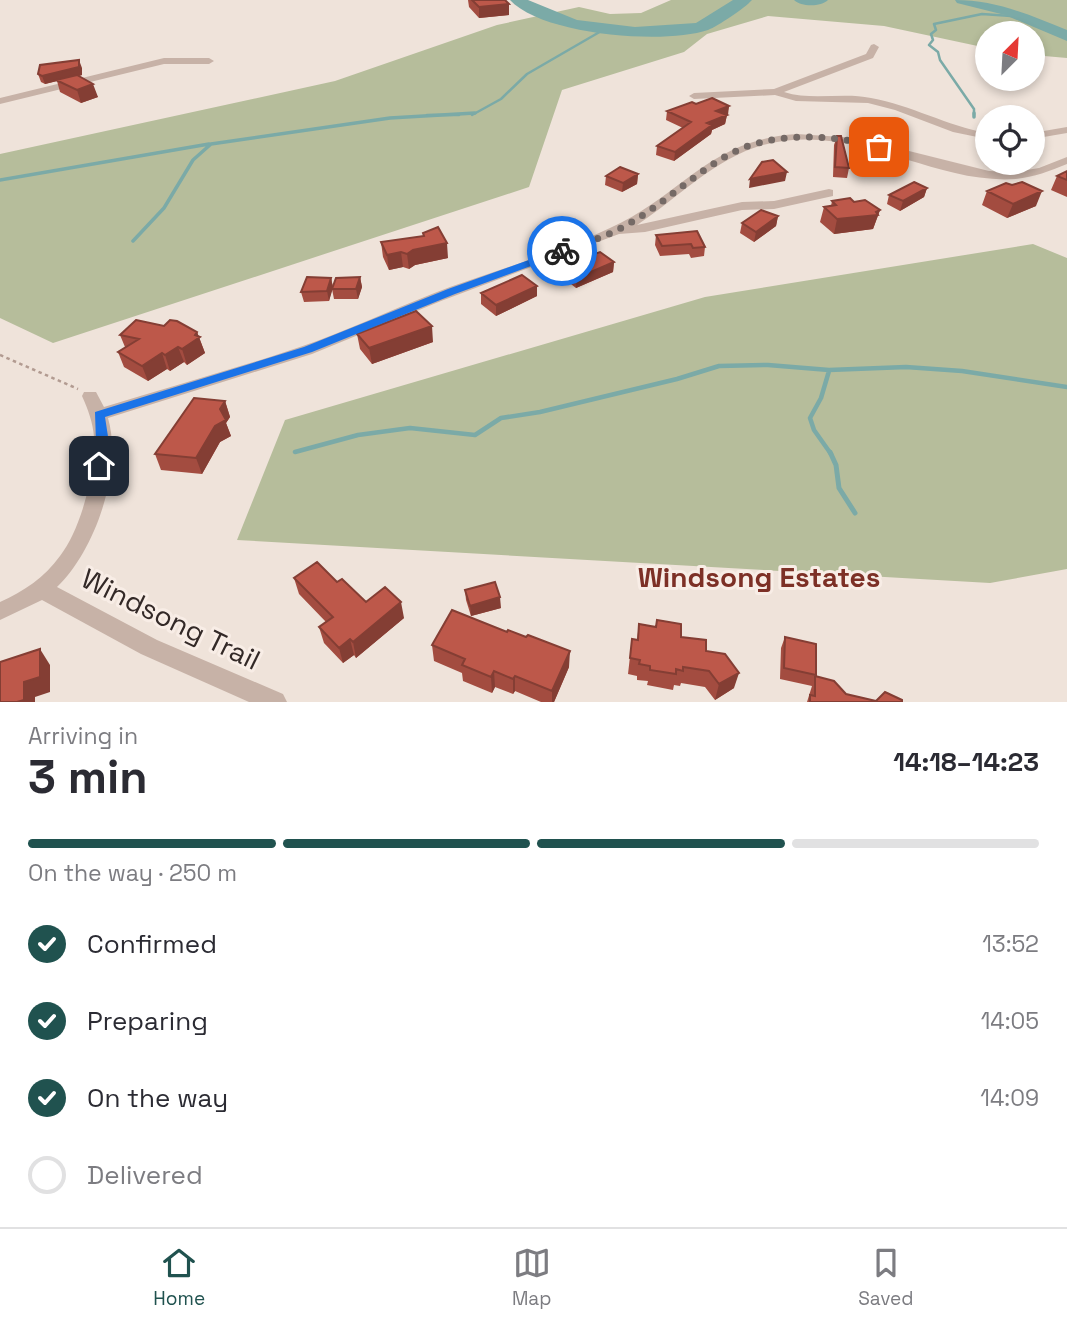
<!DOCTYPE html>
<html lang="en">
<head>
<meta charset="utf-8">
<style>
	body { margin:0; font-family:"Space Grotesk",sans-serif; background:#f2f2f3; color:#2b2b33; height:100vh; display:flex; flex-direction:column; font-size:26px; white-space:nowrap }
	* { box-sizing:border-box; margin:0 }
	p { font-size:23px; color:#7c7c81 }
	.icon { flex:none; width:38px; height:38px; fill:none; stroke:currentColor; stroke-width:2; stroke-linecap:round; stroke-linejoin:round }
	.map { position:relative; height:702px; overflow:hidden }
	.panel { display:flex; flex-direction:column; background:#fff; flex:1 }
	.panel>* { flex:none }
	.needle { width:46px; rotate:24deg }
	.tools { position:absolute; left:975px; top:21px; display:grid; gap:14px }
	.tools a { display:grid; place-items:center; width:70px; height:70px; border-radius:50%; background:#fff; box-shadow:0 4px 10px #0003; font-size:35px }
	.pin { position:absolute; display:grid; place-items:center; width:60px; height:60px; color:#fff; margin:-30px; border-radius:14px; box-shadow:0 4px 10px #0006 }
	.courier { position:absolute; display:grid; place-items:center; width:70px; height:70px; margin:-35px; border:5px solid #1a73e8; border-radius:50%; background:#fff; color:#222; box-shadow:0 2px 9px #0007 }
	.head em { font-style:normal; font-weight:700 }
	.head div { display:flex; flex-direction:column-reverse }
	.head { display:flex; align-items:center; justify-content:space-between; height:119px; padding:0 28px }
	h1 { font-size:46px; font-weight:700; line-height:52px }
	.bar { display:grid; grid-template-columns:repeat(4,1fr); gap:10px 7px; align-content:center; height:84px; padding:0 28px }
	.bar i { height:9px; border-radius:5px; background:#e1e1e2 }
	.bar .selected { background:#20524f }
	.bar p { grid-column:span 4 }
	ol { padding:0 28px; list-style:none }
	li { display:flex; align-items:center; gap:21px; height:77px }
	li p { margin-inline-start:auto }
	li .icon { padding:7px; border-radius:50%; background:#20524f; color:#fff; stroke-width:4 }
	li:last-child { color:#7c7c81 }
	li i { width:38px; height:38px; border:4px solid #e1e1e2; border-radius:50% }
	.menu { display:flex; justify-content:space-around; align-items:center; height:98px; border-top:2px solid #e1e1e2; background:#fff; font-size:19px; color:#7c7c81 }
	.menu a { display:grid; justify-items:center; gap:4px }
	.menu .selected { color:#20524f }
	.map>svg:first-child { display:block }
	.green { fill:#b6bd9b }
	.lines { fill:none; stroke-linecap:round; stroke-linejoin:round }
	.stream-far3 { stroke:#7baaa7; stroke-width:2.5 }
	.stream-far2 { stroke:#7baaa7; stroke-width:3.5 }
	.stream-far1 { stroke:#7baaa7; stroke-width:4.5 }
	.stream { stroke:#7baaa7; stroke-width:5 }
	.river { fill:#7baaa7; fill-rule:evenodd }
	.path { stroke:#b29b91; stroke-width:2.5; stroke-dasharray:3.5 3.5; stroke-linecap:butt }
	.minor { fill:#c7b2a7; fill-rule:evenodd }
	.wall { fill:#a34c40 }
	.shaded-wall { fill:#843e34 }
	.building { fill:#bd584a; stroke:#843e34; stroke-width:2 }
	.route { fill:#1a73e8 }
	.done { stroke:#756a66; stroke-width:7; stroke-dasharray:0 12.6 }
	.labels { text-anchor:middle; stroke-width:6; stroke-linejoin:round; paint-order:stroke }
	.near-neighbourhood-label { font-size:28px; font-weight:bold; fill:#7d3026; stroke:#f8ede6 }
	.near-street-label { font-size:28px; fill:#332927; stroke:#f8ede6 }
</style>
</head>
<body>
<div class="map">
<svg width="1067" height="702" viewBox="0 0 1067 702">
	<rect width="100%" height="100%" fill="#efe3da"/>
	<path class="green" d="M671 0H1067V58L1033 55 1032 33H987V48L884 26 768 16 707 34 684 52 562 90 529 187 53 343 0 318V154L335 81 497 25 579 7 610 14 641 13Z
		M1033 244 1067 258V569L990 583 237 540 285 420 705 297Z"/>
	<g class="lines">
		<path class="stream-far3" d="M427 115H459
			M472 115 501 99 527 74 603 30
			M974 115V109L940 60 938 52 929 45 933 40 931 34 936 30 934 24 982 14 1024 17"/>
		<path class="stream-far2" d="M974 113V117
			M0 180 209 144
			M133 241 164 208 193 160 211 144 390 118 475 113"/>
		<path class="stream-far1" d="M829 371 821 398 810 418 814 430 831 454
			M295 452 358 435 410 428 475 435 501 418 540 412 677 379 719 366 768 365 829 370 906 367 962 371 1067 387"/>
		<path class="stream" d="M830 452 836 465 839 488 855 513"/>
		<path class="river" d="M510 0H528L577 20 635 27 696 23 733 0H752C745 8 718 26 708 30 664 45 542 35 510 0Z
			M794 0H828C821 7 801 7 794 0Z
			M955 0C996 0 1030 15 1067 30V41L1005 15 957 3Z"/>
		<path class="path" d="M0 355 78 389"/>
		<path class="minor" d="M874 44 879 47 873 58 784 92C812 101 843 92 871 98 911 105 947 126 987 133V139L953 132 895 110 868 103 796 101 775 95 694 99 689 96 694 93 774 89 866 54 871 45Z
			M164 58H209L214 61 209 64H164L0 104V98Z
			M1067 127V133L1032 139V133Z
			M797 134 857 138 989 171 1015 172 1039 168 1067 157V164C1050 171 1034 177 1016 179 931 185 856 121 763 145 715 158 678 198 637 225L742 202 774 201 829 189 833 190V196L774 209 742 210 645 232 619 234 441 301 312 354 108 418C123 470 95 551 57 587L157 640 283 694 287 702H249L141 654 42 600 0 620V602C23 592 45 577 60 556 81 529 96 471 94 437 93 423 88 409 82 396L84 392H96L104 407C175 385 247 366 317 341 362 324 405 304 450 287 503 268 559 252 610 228 683 195 707 140 797 134Z"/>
	</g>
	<path class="wall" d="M468 0H505L509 15 479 18 469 7Z
		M82 68V75L79 76 98 97 81 103 60 92 57 81 45 84 41 82 38 74Z
		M696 104 729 106 725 124 712 130 711 134 674 161 656 155 657 146 683 128 666 120 667 111Z
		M837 136 849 168 847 178 833 177 834 145Z
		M1067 171V197L1051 190 1057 176Z
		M638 174 637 184 622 192 605 185 606 176Z
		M927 188 924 197 900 211 887 204 889 195Z
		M987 191 1036 206 1007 218 982 205Z
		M832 201 854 202 880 210 873 229 834 234 820 222 824 207 831 206Z
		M778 216 776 226 754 242 740 233 742 223Z
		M423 233 448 258 415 265 409 269 403 267 389 270 383 257 381 242 423 236Z
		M656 235 705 247 704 256 691 258 689 254 660 256 655 245Z
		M614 262 613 272 576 288 562 277V266Z
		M360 277 362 287 358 299H334L332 289 329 301 304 302 301 292 331 278 333 287Z
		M481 293 537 296 496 316 481 304Z
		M197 332 205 353 187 365 184 362 170 371 167 369 148 381 124 367 118 352 125 347 120 335Z
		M357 334 433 342 372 364 360 349Z
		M225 401 230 417 226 423 231 436 220 442 202 474 161 470 155 454Z
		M294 578 337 582 366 602 404 618 356 658 354 655 343 663 324 643 319 627 326 622 299 594Z
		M465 590 501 608 471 616 466 600Z
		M639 624 681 637 706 651 734 688 715 700 705 687 681 683 680 686 674 685 673 690 647 685 648 681 637 680V676L628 674 632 639 637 640Z
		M785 637 816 675V677L846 694 876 701 902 702H807L812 686 780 679 781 648Z
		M432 645 569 667 554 702H541L515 691 513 694 495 687 492 693 463 681 462 673 434 661Z"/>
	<path class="shaded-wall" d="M509 4V15L479 18V7Z
		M79 60 82 68V75L59 81 56 80 57 81 45 84 42 76Z
		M93 84 98 97 81 103 77 90Z
		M729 106 728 115 715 119 716 111Z
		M727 115 725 124 712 130 711 134 674 161 675 152 707 123Z
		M787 172 785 181 749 188 750 179Z
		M638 174 637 184 622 192 623 183Z
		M927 188 924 197 900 211 903 201Z
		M1042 191 1036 206 1007 218 1013 204Z
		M880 210 873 229 834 234 837 219 876 212Z
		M778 216 776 226 754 242 756 232Z
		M447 243 448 258 415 265 409 269 407 254 413 250Z
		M401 252 403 267 389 270 387 255Z
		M614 262 613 272 576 288 577 278Z
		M360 277 362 287 358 299 356 289Z
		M331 278 333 288 329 301 327 291Z
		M537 286V296L496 316V305Z
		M432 326 433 342 372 364 369 348Z
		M197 332 205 353 187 365 182 349Z
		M178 347 184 362 170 371 165 355Z
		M162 353 167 369 148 381 142 366Z
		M225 401 230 417 226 423 231 436 220 442 202 474 196 458Z
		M500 597 501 608 471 616 470 606Z
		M401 602 404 618 356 658 353 642Z
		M350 639 354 655 343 663 339 648Z
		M40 649 50 665V692L35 697V702H17L24 682Z
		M570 651 569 667 554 702H552V691Z
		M494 671 495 687 492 693 491 677Z
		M739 673 734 688 715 700 719 684Z
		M515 676V691L513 694V679Z"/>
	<path class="building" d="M472 0H505L509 4 479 7Z
		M79 60V67L42 76 38 74 40 65Z
		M77 75 93 84 77 90 56 80Z
		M712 98 729 106 716 111 727 115 707 123 712 125 675 152 657 146 691 122 667 111 692 102 696 104Z
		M837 136H841L849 168 835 167Z
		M773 160 787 172 750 179 762 162Z
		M620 167 638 174 623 183 606 176Z
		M1067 171V180L1057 176Z
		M914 182 927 188 903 201 889 195Z
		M1022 182 1042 191 1013 204 987 191 1006 183 1012 185Z
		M850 198 854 202 865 200 880 210 876 212 878 215 837 219 824 207 836 205 832 201Z
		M761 210 778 216 756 232 742 223Z
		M438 227 447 243 413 250 407 254 401 252 387 255 381 242 424 236 423 233Z
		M697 231 705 247 693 248 691 244 662 246 656 235Z
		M600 252 614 262 577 278 562 266Z
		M522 275 537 286 496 305 481 293Z
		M307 277 331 278 327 291 301 292Z
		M360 277 356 289H332L336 278Z
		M416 311 432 326 369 348 357 334Z
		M136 320 164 326 170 320 177 321 197 332 195 335 200 337 182 349 178 347 165 355 162 353 142 366 118 352 139 339 120 335Z
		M194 398 225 401 220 409 226 420 215 426 196 458 155 454Z
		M317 562 337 582 342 579 366 602 385 587 401 602 353 642 350 639 339 648 319 627 333 617 294 578Z
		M495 582 500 597 470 606 465 590Z
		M452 610 507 632 508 630 526 637 528 635 570 651 552 691 515 676 513 679 494 671 491 677 462 665 465 659 432 645Z
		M657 620 681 624V637L706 640V651L725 654 739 673 719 684 709 671 683 667V671L676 669V674L650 670V666L639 664 640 660 630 658 632 639 638 640 639 624 656 627Z
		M785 637 816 644V675L784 668Z
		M40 649V677L24 682V700L17 702H0V662Z
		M815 676 834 681 846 694 876 701 885 692 902 700V702H810V695L815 696Z"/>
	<path class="route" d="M562 248 566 249V253L455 294 312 352 105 417 109 443 106 466 99 471 92 466 96 443 95 412 304 347 448 289Z"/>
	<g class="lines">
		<path class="done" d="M562 251C580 244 600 239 617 230 656 211 686 180 723 158 768 130 830 134 879 147"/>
	</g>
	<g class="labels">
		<g class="near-neighbourhood-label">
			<text x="759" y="587">Windsong Estates</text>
		</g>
		<g class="near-street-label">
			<text transform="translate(171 619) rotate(26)" y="10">Windsong Trail</text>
		</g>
	</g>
</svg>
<div class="tools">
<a><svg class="needle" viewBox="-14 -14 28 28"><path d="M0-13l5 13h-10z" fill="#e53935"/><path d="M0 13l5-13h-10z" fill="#7c7c81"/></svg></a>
<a><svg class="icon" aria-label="locate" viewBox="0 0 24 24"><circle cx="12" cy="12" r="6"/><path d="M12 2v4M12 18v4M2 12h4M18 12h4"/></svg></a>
</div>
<div class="pin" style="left:879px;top:147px;background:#ea580c"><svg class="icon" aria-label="bag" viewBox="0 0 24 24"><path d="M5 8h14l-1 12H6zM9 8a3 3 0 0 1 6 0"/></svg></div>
<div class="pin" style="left:99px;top:466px;background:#1f2937"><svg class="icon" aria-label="home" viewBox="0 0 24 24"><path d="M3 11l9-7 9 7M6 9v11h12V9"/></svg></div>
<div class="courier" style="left:562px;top:251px"><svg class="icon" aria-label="bike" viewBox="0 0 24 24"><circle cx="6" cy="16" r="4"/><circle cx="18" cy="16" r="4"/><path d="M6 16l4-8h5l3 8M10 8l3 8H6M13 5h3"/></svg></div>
</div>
<section class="panel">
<div class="head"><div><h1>3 min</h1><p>Arriving in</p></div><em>14:18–14:23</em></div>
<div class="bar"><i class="selected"></i><i class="selected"></i><i class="selected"></i><i></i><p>On the way · 250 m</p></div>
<ol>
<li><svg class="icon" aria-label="check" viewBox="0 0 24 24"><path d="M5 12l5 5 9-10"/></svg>Confirmed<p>13:52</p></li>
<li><svg class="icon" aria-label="check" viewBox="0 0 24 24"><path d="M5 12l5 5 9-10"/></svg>Preparing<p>14:05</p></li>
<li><svg class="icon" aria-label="check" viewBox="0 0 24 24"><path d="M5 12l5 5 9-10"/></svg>On the way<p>14:09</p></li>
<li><i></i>Delivered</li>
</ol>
</section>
<nav class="menu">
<a class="selected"><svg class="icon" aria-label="home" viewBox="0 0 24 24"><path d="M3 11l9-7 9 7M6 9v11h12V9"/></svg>Home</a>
<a><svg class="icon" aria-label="map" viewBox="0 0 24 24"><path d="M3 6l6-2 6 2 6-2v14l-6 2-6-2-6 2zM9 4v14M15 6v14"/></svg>Map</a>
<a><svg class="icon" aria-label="saved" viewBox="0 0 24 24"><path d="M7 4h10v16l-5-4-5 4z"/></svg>Saved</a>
</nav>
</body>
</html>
